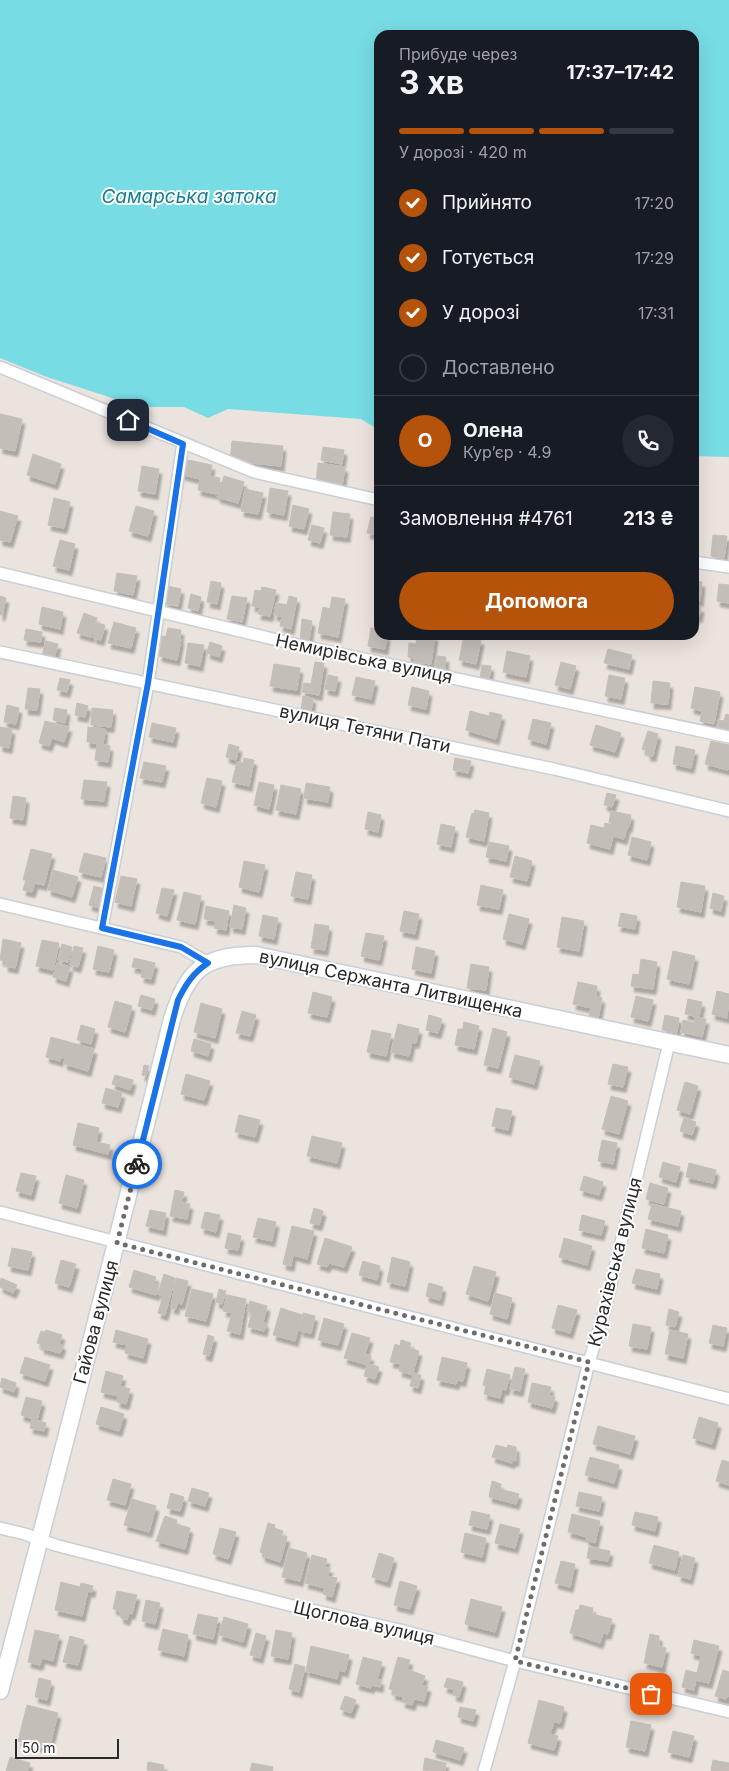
<!DOCTYPE html>
<html lang="uk">
<head>
<meta charset="utf-8">
<style>
	body { margin:0; font-family:Inter,sans-serif; background:#242831; color:#f1f3f6; height:100vh; display:flex; flex-direction:column; font-size:19px; white-space:nowrap }
	* { box-sizing:border-box; margin:0 }
	p { font-size:16px; color:#9ea1a6 }
	.icon { flex:none; width:28px; height:28px; fill:none; stroke:currentColor; stroke-width:2; stroke-linecap:round; stroke-linejoin:round }
	.map { position:relative; flex:1; overflow:hidden }
	.panel { position:absolute; left:374px; top:30px; width:325px; height:610px; display:flex; flex-direction:column; background:#171b24; border-radius:15px; box-shadow:0 5px 20px #0002 }
	.panel>* { flex:none }
	.scale { position:absolute; left:15px; bottom:12px; width:104px; box-sizing:border-box; padding-left:5px; border:2px solid #2a2a2a; border-top:0; font-size:14px; line-height:18px; white-space:nowrap; color:#2a2a2a; -webkit-text-stroke:4px #fff; paint-order:stroke }
	.pin { position:absolute; display:grid; place-items:center; width:42px; height:42px; color:#fff; margin:-21px; border-radius:10px; box-shadow:0 2px 8px #0006 }
	.courier { position:absolute; display:grid; place-items:center; width:50px; height:50px; margin:-25px; border:4px solid #1a73e8; border-radius:50%; background:#fff; color:#222; box-shadow:0 1px 6px #0007 }
	.overview em { font-style:normal; font-weight:700 }
	.overview div { display:flex; flex-direction:column-reverse }
	.overview { display:flex; align-items:center; justify-content:space-between; height:85px; padding:0 25px }
	h1 { font-size:32px; font-weight:700; line-height:38px }
	.bar { display:grid; grid-template-columns:repeat(4,1fr); gap:8px 5px; align-content:center; height:60px; padding:0 25px }
	.bar i { height:6px; border-radius:4px; background:#363941 }
	.bar .active { background:#b45309 }
	.bar p { grid-column:span 4 }
	.line { display:flex; align-items:center; gap:12px; padding:0 25px; border-top:1px solid #363941 }
	.line div { flex:1 }
	.round { display:grid; place-items:center; flex:none; width:52px; height:52px; border-radius:26px; background:#242831 }
	ol { padding:0 25px; list-style:none }
	li { display:flex; align-items:center; gap:15px; height:55px }
	li p { margin-inline-start:auto }
	li .icon { padding:5px; border-radius:50%; background:#b45309; color:#fff; stroke-width:4 }
	li:last-child { color:#9ea1a6 }
	li i { width:28px; height:28px; border:2px solid #363941; border-radius:50% }
	.button { display:flex; gap:10px; margin-top:auto; padding:10px 25px }
	.button a { flex:1; height:58px; border-radius:30px; background:#b45309; color:#fff; font-size:20px; font-weight:700; line-height:58px; text-align:center }
	.map>svg:first-child { display:block }
	.water { fill:#78dce5 }
	.building { fill:#c4beb9; stroke:#c6beb7; filter:url(#shadow) }
	.lines { fill:none; stroke-linecap:round; stroke-linejoin:round }
	.minor-casing { stroke:#c9ced7; stroke-width:14 }
	.secondary-casing { stroke:#c9ced7; stroke-width:19 }
	.minor { stroke:#fff; stroke-width:11 }
	.secondary { stroke:#fff; stroke-width:16 }
	.done { stroke:#6e6b69; stroke-width:5; stroke-dasharray:0 9 }
	.route { stroke:#1a73e8; stroke-width:6 }
	.labels { text-anchor:middle; stroke-width:4; stroke-linejoin:round; paint-order:stroke }
	.street-label { font-size:18px; fill:#2a2a2a; stroke:#fff }
	.water-label { font-size:19px; font-style:italic; fill:#177c91; stroke:#fff }
</style>
</head>
<body>
<div class="map">
<svg width="729" height="1771" viewBox="0 0 729 1771">
	<defs>
		<filter id="shadow"><feDropShadow dx="3" dy="5.5" stdDeviation="1" flood-color="#0004"/></filter>
	</defs>
	<rect width="100%" height="100%" fill="#ebe3dd"/>
	<path class="water" d="M0 0H729V457L694 456V35H379V430L361 419 228 409 208 418 184 407H140L47 377 0 358Z"/>
	<path class="building" d="M0 414 22 419 15 451 0 448Z
		M232 441 283 446 281 466 230 461Z
		M323 447 344 450 342 464 321 460Z
		M33 454 61 464 55 484 27 475Z
		M183 459 212 465 210 476 220 478 217 494 198 490 200 479 180 474Z
		M318 463 345 467 342 486 316 482Z
		M142 466 159 469 155 494 138 491Z
		M224 476 244 482 238 503 217 497Z
		M270 488 288 491 284 515 267 512Z
		M245 489 263 493 258 514 241 511Z
		M54 498 70 502 64 528 48 525Z
		M293 505 309 509 304 529 289 526Z
		M136 506 154 511 148 536 129 531Z
		M0 511 18 516 10 542 0 540Z
		M333 512 350 514 347 537 330 535Z
		M371 517 379 518V535L367 533Z
		M312 525 324 528 320 543 308 540Z
		M713 535 727 536 724 558 711 556Z
		M60 540 75 544 69 570 53 566Z
		M117 573 137 576 133 595 114 591Z
		M211 581 221 583 217 604 207 602Z
		M694 581 702 582 700 601 694 600Z
		M719 584 729 585V603L717 601Z
		M168 586 181 589 178 606 165 604Z
		M262 587 276 590 270 616 258 614 260 607 252 606 255 590 261 591Z
		M191 594 201 597 198 611 188 608Z
		M0 596 6 598 2 615H0Z
		M232 596 247 598 242 622 227 619Z
		M289 596 297 598 291 629 280 626 282 616 274 615 276 603 287 605Z
		M332 597 345 599 338 637 318 633 323 607 330 609Z
		M694 606 701 607 699 617H694Z
		M42 607 63 612 60 629 39 624Z
		M84 613 97 618 91 637 77 633Z
		M302 619 312 621 309 641 300 640Z
		M114 622 136 628 131 648 108 643Z
		M97 623 105 625 101 640 93 638Z
		M168 628 181 630 180 638 166 636Z
		M371 628 379 629V635H387L385 649 368 646Z
		M26 629 42 632 41 642 24 640Z
		M417 635H435L431 664 414 662 415 658 408 657 409 643 416 644Z
		M162 636 181 639 177 660 159 656Z
		M464 636 481 640 476 664 459 660Z
		M46 641 58 644 54 659 42 656Z
		M210 642 222 646 219 657 207 653Z
		M188 643 204 645 200 666 185 663Z
		M608 649 632 655 629 669 604 663Z
		M507 651 530 656 526 677 503 672Z
		M437 656 446 657 445 670 435 669Z
		M315 662 324 663 319 695 302 692 304 683 311 684Z
		M561 662 576 666 570 689 555 685Z
		M274 664 300 668 297 690 270 686Z
		M482 665 491 666 489 680 480 679Z
		M328 675 338 677 335 691 325 689Z
		M609 675 625 678 621 699 605 696Z
		M356 677 375 681 371 699 352 695Z
		M60 678 70 680 67 692 57 690Z
		M653 681 670 683 668 704 651 703Z
		M412 687 429 691 426 709 408 705Z
		M695 687 720 692 714 724 700 721 702 711 691 708Z
		M28 688 40 689 37 710 25 709Z
		M303 696 313 698 311 711 301 710Z
		M77 703 88 706 85 717 75 715Z
		M7 705 19 708 16 724 4 722Z
		M55 708 67 710 65 723 53 720Z
		M92 708 113 710 111 727 91 725Z
		M470 711 489 716 490 712 502 715 496 739 466 730Z
		M726 714 729 715V730L717 728 718 720 724 721Z
		M533 719 551 723 546 744 528 739Z
		M45 721 69 727 64 742 52 738 49 746 39 743Z
		M152 723 176 728 173 742 149 737Z
		M596 725 621 733 615 752 590 745Z
		M0 727 12 729 9 748 0 746Z
		M88 727 105 729 103 744 87 742Z
		M648 731 658 734 653 756 647 755 648 751 642 749Z
		M711 741 729 745 728 770 705 764Z
		M97 744 110 746 108 762 95 760Z
		M229 744 239 747 236 760 226 757Z
		M676 746 695 750 691 768 673 764Z
		M244 758 254 760 249 786 232 782 237 762 243 763Z
		M455 758 471 761 468 773 453 770Z
		M144 762 166 766 162 782 140 778Z
		M207 778 222 781 216 807 201 803Z
		M84 780 107 782 104 801 81 799Z
		M259 782 274 785 269 809 254 805Z
		M306 783 330 787 328 802 304 798Z
		M281 785 301 789 296 814 276 810Z
		M607 793 616 795 612 807 604 805Z
		M13 796 26 798 23 820 10 818Z
		M475 810 489 813 484 841 466 837 472 813 474 814Z
		M611 811 631 815 629 827 624 826 627 828 624 839 613 836 610 849 587 843 591 825 604 828 605 823 614 825 609 822Z
		M368 812 381 815 378 832 365 829Z
		M441 824 455 827 451 847 437 844Z
		M632 837 651 842 647 860 628 855Z
		M489 842 509 846 506 861 486 857Z
		M31 849 52 854 44 885 35 883 32 892 23 890 26 880H23Z
		M84 853 106 858 101 877 79 872Z
		M515 856 532 861 527 881 510 877Z
		M244 861 265 865 259 892 239 887Z
		M53 870 78 877 72 897 48 890Z
		M296 872 312 875 308 899 291 896Z
		M121 876 137 879 131 906 115 902Z
		M681 882 705 886 701 912 677 907Z
		M481 885 503 890 499 909 477 905Z
		M94 886 105 889 100 908 89 905Z
		M162 888 174 890 167 916 156 913Z
		M184 892 201 896 195 924 177 920Z
		M713 893 724 896 721 911 710 908Z
		M234 905 246 908 242 929 230 927Z
		M206 906 229 911 226 930 214 928 216 921 204 919Z
		M404 911 419 914 415 934 400 931Z
		M621 913 637 916 635 929 618 926Z
		M509 914 529 919 522 944 503 939Z
		M263 915 278 918 274 939 259 936Z
		M562 917 584 921 579 951 557 947Z
		M315 924 329 926 325 950 311 948Z
		M366 933 384 936 379 960 361 956Z
		M3 939 21 943 15 968 5 966 6 961 0 960Z
		M42 940 59 943 53 970 36 966Z
		M62 944 72 947 68 962 58 960Z
		M74 946 83 948 78 967 70 965Z
		M98 946 114 950 109 972 93 969Z
		M416 947 435 951 431 973 412 969Z
		M673 951 695 956 689 984 667 979Z
		M134 958 155 963 151 979 141 977 143 969 132 967Z
		M641 959 657 962 653 989 631 986 633 974 639 975Z
		M57 963 70 967 66 981 53 977Z
		M471 964 489 967 486 990 467 988Z
		M578 982 597 986 596 997 602 998 598 1019 589 1017 591 1008 573 1004Z
		M717 991 729 994 727 1018 712 1014Z
		M313 992 332 997 327 1017 308 1013Z
		M141 995 155 999 152 1010 138 1006Z
		M636 996 653 1000 648 1021 631 1017Z
		M688 999 702 1002 699 1017 685 1014Z
		M115 1001 132 1006 125 1032 108 1027Z
		M201 1003 222 1009 215 1038 194 1032Z
		M242 1011 256 1015 250 1036 236 1033Z
		M429 1015 442 1019 438 1033 426 1030Z
		M665 1015 679 1018 677 1033 662 1030Z
		M695 1017 706 1019 702 1037 681 1032 683 1020 694 1023Z
		M464 1022 479 1026 474 1049 455 1045 458 1029H463Z
		M398 1024 419 1029 416 1043 412 1042 409 1056 391 1052Z
		M81 1025 95 1029 91 1044 77 1040Z
		M493 1028 507 1032 498 1068 484 1065Z
		M372 1030 391 1034 386 1056 367 1052Z
		M51 1037 94 1049 88 1071 64 1064 65 1058 61 1057 60 1061 46 1057Z
		M194 1039 211 1044 208 1056 191 1051Z
		M515 1055 540 1061 534 1084 509 1077Z
		M613 1064 628 1067 623 1087 608 1084Z
		M144 1065 149 1066 146 1076 142 1075Z
		M186 1074 210 1081 204 1100 181 1094Z
		M115 1075 133 1080 130 1090 112 1084Z
		M685 1082 698 1086 690 1114 677 1110Z
		M106 1088 122 1093 118 1107 102 1103Z
		M611 1096 628 1101 619 1134 602 1129Z
		M496 1108 512 1111 508 1130 492 1126Z
		M239 1115 260 1120 255 1137 235 1132Z
		M684 1118 696 1122 692 1135 680 1131Z
		M78 1123 99 1128 96 1142 110 1145 108 1154 73 1145Z
		M312 1136 342 1143 337 1163 307 1156Z
		M602 1140 617 1143 613 1164 598 1161Z
		M663 1162 680 1167 676 1182 659 1177Z
		M689 1163 716 1170 713 1183 686 1177Z
		M21 1173 36 1176 31 1195 16 1191Z
		M66 1175 84 1180 77 1208 59 1203Z
		M584 1176 603 1182 599 1195 580 1190Z
		M650 1183 668 1188 664 1204 646 1199Z
		M175 1190 184 1192 182 1202 190 1204 187 1219 170 1216Z
		M652 1204 681 1211 678 1226 648 1219Z
		M314 1208 323 1211 319 1225 310 1223Z
		M150 1210 166 1213 163 1230 146 1226Z
		M205 1212 220 1215 216 1232 201 1228Z
		M582 1215 605 1221 601 1235 579 1230Z
		M258 1218 276 1222 272 1241 253 1237Z
		M292 1226 314 1231 307 1259 293 1255 291 1266 283 1264Z
		M646 1229 668 1235 664 1253 642 1248Z
		M228 1233 241 1236 238 1250 225 1248Z
		M325 1238 352 1247 344 1267 329 1263 327 1267 317 1264Z
		M564 1238 592 1246 587 1265 559 1257Z
		M12 1248 32 1252 28 1270 8 1266Z
		M392 1257 410 1262 405 1286 387 1282Z
		M61 1260 76 1264 69 1287 55 1283Z
		M363 1261 380 1266 377 1280 359 1275Z
		M474 1266 496 1272 488 1301 466 1294Z
		M636 1269 660 1274 657 1289 632 1283Z
		M134 1270 156 1277 154 1283 159 1285 156 1295 129 1287Z
		M164 1274 175 1278 165 1315 158 1313 163 1296 158 1294Z
		M1 1278 17 1285 13 1293 0 1287Z
		M176 1278 188 1281 182 1304 177 1303 176 1309 171 1308Z
		M429 1283 443 1287 440 1300 426 1296Z
		M192 1289 213 1294 206 1321 185 1316Z
		M219 1289 226 1291 222 1304 216 1302Z
		M495 1293 512 1298 507 1319 490 1314Z
		M227 1295 246 1299 240 1334 227 1331 232 1313 223 1311Z
		M250 1301 267 1306 263 1322 266 1323 264 1331 248 1327 252 1313 247 1311Z
		M558 1305 577 1310 570 1333 552 1328Z
		M281 1308 302 1315 295 1341 273 1335Z
		M669 1309 679 1312 675 1327 666 1325Z
		M303 1313 315 1316 311 1333 300 1331Z
		M324 1318 344 1324 338 1345 318 1340Z
		M633 1324 651 1327 647 1349 629 1346Z
		M713 1325 727 1328 723 1346 709 1343Z
		M46 1330 62 1335 59 1344 63 1345 60 1353 41 1348 42 1345 37 1343 41 1331 45 1332Z
		M116 1330 148 1339 143 1358 125 1353 127 1345 113 1342Z
		M670 1330 688 1334 683 1358 665 1354Z
		M352 1333 370 1338 365 1354 371 1356 369 1364 379 1367 375 1379 364 1376 367 1365 344 1358Z
		M208 1335 214 1337 209 1356 203 1354Z
		M401 1340 411 1343 409 1348 419 1351 413 1373 421 1375 418 1388 410 1386 413 1375 399 1371 401 1364 390 1362 395 1344 400 1346Z
		M25 1357 50 1365 45 1381 20 1373Z
		M442 1357 467 1363 463 1381 457 1380 456 1384 437 1380Z
		M515 1367 525 1369 520 1391 510 1389Z
		M487 1369 510 1375 506 1390 502 1389 500 1398 484 1394 486 1386 483 1385Z
		M106 1371 123 1376 120 1386 130 1389 126 1404 117 1402 118 1396 101 1392Z
		M2 1378 16 1383 14 1392 0 1387Z
		M532 1383 551 1387 549 1395 555 1397 552 1408 528 1402Z
		M26 1397 42 1401 37 1420 21 1415Z
		M101 1407 124 1414 119 1431 96 1424Z
		M699 1417 718 1423 712 1444 693 1438Z
		M32 1419 46 1423 44 1431 30 1428Z
		M598 1426 635 1436 630 1454 593 1444Z
		M496 1445 507 1448 508 1445 516 1447V1461L513 1460 512 1463 492 1457Z
		M590 1457 619 1465 614 1483 585 1475Z
		M722 1460 729 1462V1485L716 1481Z
		M113 1479 131 1484 125 1505 107 1500Z
		M492 1481 501 1484 500 1489 519 1494 516 1504 489 1497Z
		M192 1488 209 1493 205 1506 188 1501Z
		M579 1492 602 1497 599 1511 576 1506Z
		M171 1493 184 1497 180 1511 167 1508Z
		M132 1499 156 1506 149 1532 124 1525Z
		M472 1511 490 1515 487 1529 469 1525Z
		M635 1512 658 1517 655 1531 632 1525Z
		M572 1514 600 1521 595 1543 586 1540 587 1537 568 1532Z
		M165 1516 177 1520 176 1524 190 1528 185 1549 156 1541Z
		M268 1523 275 1525 274 1528 283 1531 281 1536 287 1537 280 1562 262 1556 263 1553 260 1552Z
		M500 1524 520 1529 515 1548 495 1543Z
		M220 1528 236 1532 228 1559 213 1554Z
		M465 1533 486 1538 482 1557 461 1552Z
		M654 1545 679 1552 675 1570 649 1563Z
		M589 1547 610 1551 608 1561 587 1558Z
		M289 1548 307 1553 300 1581 282 1577Z
		M379 1553 394 1558 387 1582 372 1577Z
		M312 1555 327 1559 325 1567 330 1568 327 1576 337 1578 332 1597 323 1594 325 1588 305 1583Z
		M683 1555 695 1558 690 1579 678 1576Z
		M561 1561 575 1564 570 1587 555 1583Z
		M400 1581 417 1586 410 1609 394 1605Z
		M61 1582 80 1587 81 1583 93 1586 92 1592 88 1591 82 1616 55 1610Z
		M117 1591 137 1595 132 1614 129 1613 127 1620 121 1618 120 1610 113 1609Z
		M471 1599 502 1607 495 1632 465 1624Z
		M146 1600 160 1603 155 1624 142 1621Z
		M580 1605 593 1608 592 1614 612 1619 608 1634 603 1633 600 1643 570 1633 576 1610H579Z
		M198 1614 218 1618 213 1639 193 1634Z
		M224 1617 248 1624 243 1642 219 1635Z
		M163 1629 188 1635 184 1656 158 1650Z
		M35 1630 59 1635 53 1661 42 1658 40 1665 28 1662Z
		M276 1630 292 1633 288 1659 271 1656Z
		M256 1633 266 1636 260 1658 250 1655Z
		M650 1634 659 1636V1647L666 1648 662 1667 644 1663Z
		M70 1636 84 1640 78 1665 63 1662Z
		M694 1640 719 1646 709 1683 696 1680 694 1690 682 1687 686 1670 697 1673 701 1656 691 1653Z
		M311 1646 349 1655 345 1672 339 1670 337 1679 306 1671Z
		M363 1657 382 1662 377 1679 381 1680 380 1687 372 1685 371 1688 356 1684Z
		M398 1657 410 1660 407 1669 425 1676 422 1685 428 1687 424 1701 414 1699 412 1705 402 1702 404 1697 392 1694 393 1690 389 1689Z
		M295 1664 305 1667 299 1692 289 1689Z
		M723 1670 729 1672V1695L726 1699 715 1696Z
		M39 1678 51 1681 47 1700 35 1697Z
		M447 1678 463 1682 459 1697 453 1695 455 1690 444 1687Z
		M345 1696 356 1700 351 1713 340 1709Z
		M539 1700 564 1707 560 1723 554 1722 550 1734 558 1736 554 1750 528 1743Z
		M27 1705 58 1713 49 1749 18 1741Z
		M460 1707 476 1710 473 1721 458 1717Z
		M631 1721 651 1725 645 1751 626 1747Z
		M673 1731 694 1736 689 1757 668 1752Z
		M436 1740 464 1748 460 1760 433 1752Z
		M10 1757 30 1763 27 1771H6Z
		M425 1758 446 1763 445 1771 423 1770Z
		M713 1760 729 1763V1771H711Z
		M148 1762 164 1765 163 1771 147 1770Z
		M252 1763 273 1767 272 1771H250Z"/>
	<g class="lines">
		<defs>
			<path id="minor" d="M0 367 254 472 379 500
				M694 562 729 567
				M0 573 298 645 729 737
				M0 652 554 769 729 811
				M0 904 181 947 208 963
				M102 928 148 683 183 443
				M0 1212 729 1399
				M0 1528 25 1534 55 1545 285 1604 400 1630 515 1661 729 1712
				M484 1771 515 1661 589 1362 603 1317 669 1043"/>
			<path id="secondary" d="M0 1691C59 1467 117 1243 172 1019 188 969 204 955 256 955L729 1055"/>
		</defs>
		<use href="#minor" class="minor-casing"/>
		<use href="#secondary" class="secondary-casing"/>
		<use href="#minor" class="minor"/>
		<use href="#secondary" class="secondary"/>
	</g>
	<g class="lines">
		<path class="done" d="M137 1164 117 1243 589 1362 515 1661 651 1694"/>
		<path class="route" d="M128 420 183 444 148 683 102 928 181 947 208 963C193 973 186 984 178 1000L137 1164"/>
	</g>
	<g class="labels">
		<g class="street-label">
			<text transform="translate(364 659) rotate(12)" y="6">Немирівська вулиця</text>
			<text transform="translate(365 729) rotate(12)" y="6">вулиця Тетяни Пати</text>
			<text transform="translate(391 984) rotate(12)" y="6">вулиця Сержанта Литвищенка</text>
			<text transform="translate(615 1262) rotate(-76)" y="6">Курахівська вулиця</text>
			<text transform="translate(96 1322) rotate(-75)" y="6">Гайова вулиця</text>
			<text transform="translate(364 1623) rotate(13)" y="6">Щоглова вулиця</text>
		</g>
		<g class="water-label">
			<text x="189" y="203">Самарська затока</text>
		</g>
	</g>
</svg>
<div class="scale">50 m</div>
<div class="pin" style="left:651px;top:1694px;background:#ea580c"><svg class="icon" aria-label="bag" viewBox="0 0 24 24"><path d="M5 8h14l-1 12H6zM9 8a3 3 0 0 1 6 0"/></svg></div>
<div class="pin" style="left:128px;top:420px;background:#1f2937"><svg class="icon" aria-label="home" viewBox="0 0 24 24"><path d="M3 11l9-7 9 7M6 9v11h12V9"/></svg></div>
<div class="courier" style="left:137px;top:1164px"><svg class="icon" aria-label="bike" viewBox="0 0 24 24"><circle cx="6" cy="16" r="4"/><circle cx="18" cy="16" r="4"/><path d="M6 16l4-8h5l3 8M10 8l3 8H6M13 5h3"/></svg></div>
<section class="panel">
<div class="overview"><div><h1>3 хв</h1><p>Прибуде через</p></div><em>17:37–17:42</em></div>
<div class="bar"><i class="active"></i><i class="active"></i><i class="active"></i><i></i><p>У дорозі · 420 m</p></div>
<ol>
<li><svg class="icon" aria-label="check" viewBox="0 0 24 24"><path d="M5 12l5 5 9-10"/></svg>Прийнято<p>17:20</p></li>
<li><svg class="icon" aria-label="check" viewBox="0 0 24 24"><path d="M5 12l5 5 9-10"/></svg>Готується<p>17:29</p></li>
<li><svg class="icon" aria-label="check" viewBox="0 0 24 24"><path d="M5 12l5 5 9-10"/></svg>У дорозі<p>17:31</p></li>
<li><i></i>Доставлено</li>
</ol>
<div class="line" style="height:90px"><b class="round" style="background:#b45309;color:#fff">О</b><div><b>Олена</b><p>Кур’єр · 4.9</p></div><a class="round"><svg class="icon" aria-label="phone" viewBox="0 0 24 24"><path d="M5 4h4l2 5-3 2q2 4 5 5l2-3 5 2v4C11 20 4 13 5 4z"/></svg></a></div>
<div class="line" style="height:65px"><div>Замовлення #4761</div><b>213 ₴</b></div>
<div class="button"><a>Допомога</a></div>
</section>
</div>
</body>
</html>
